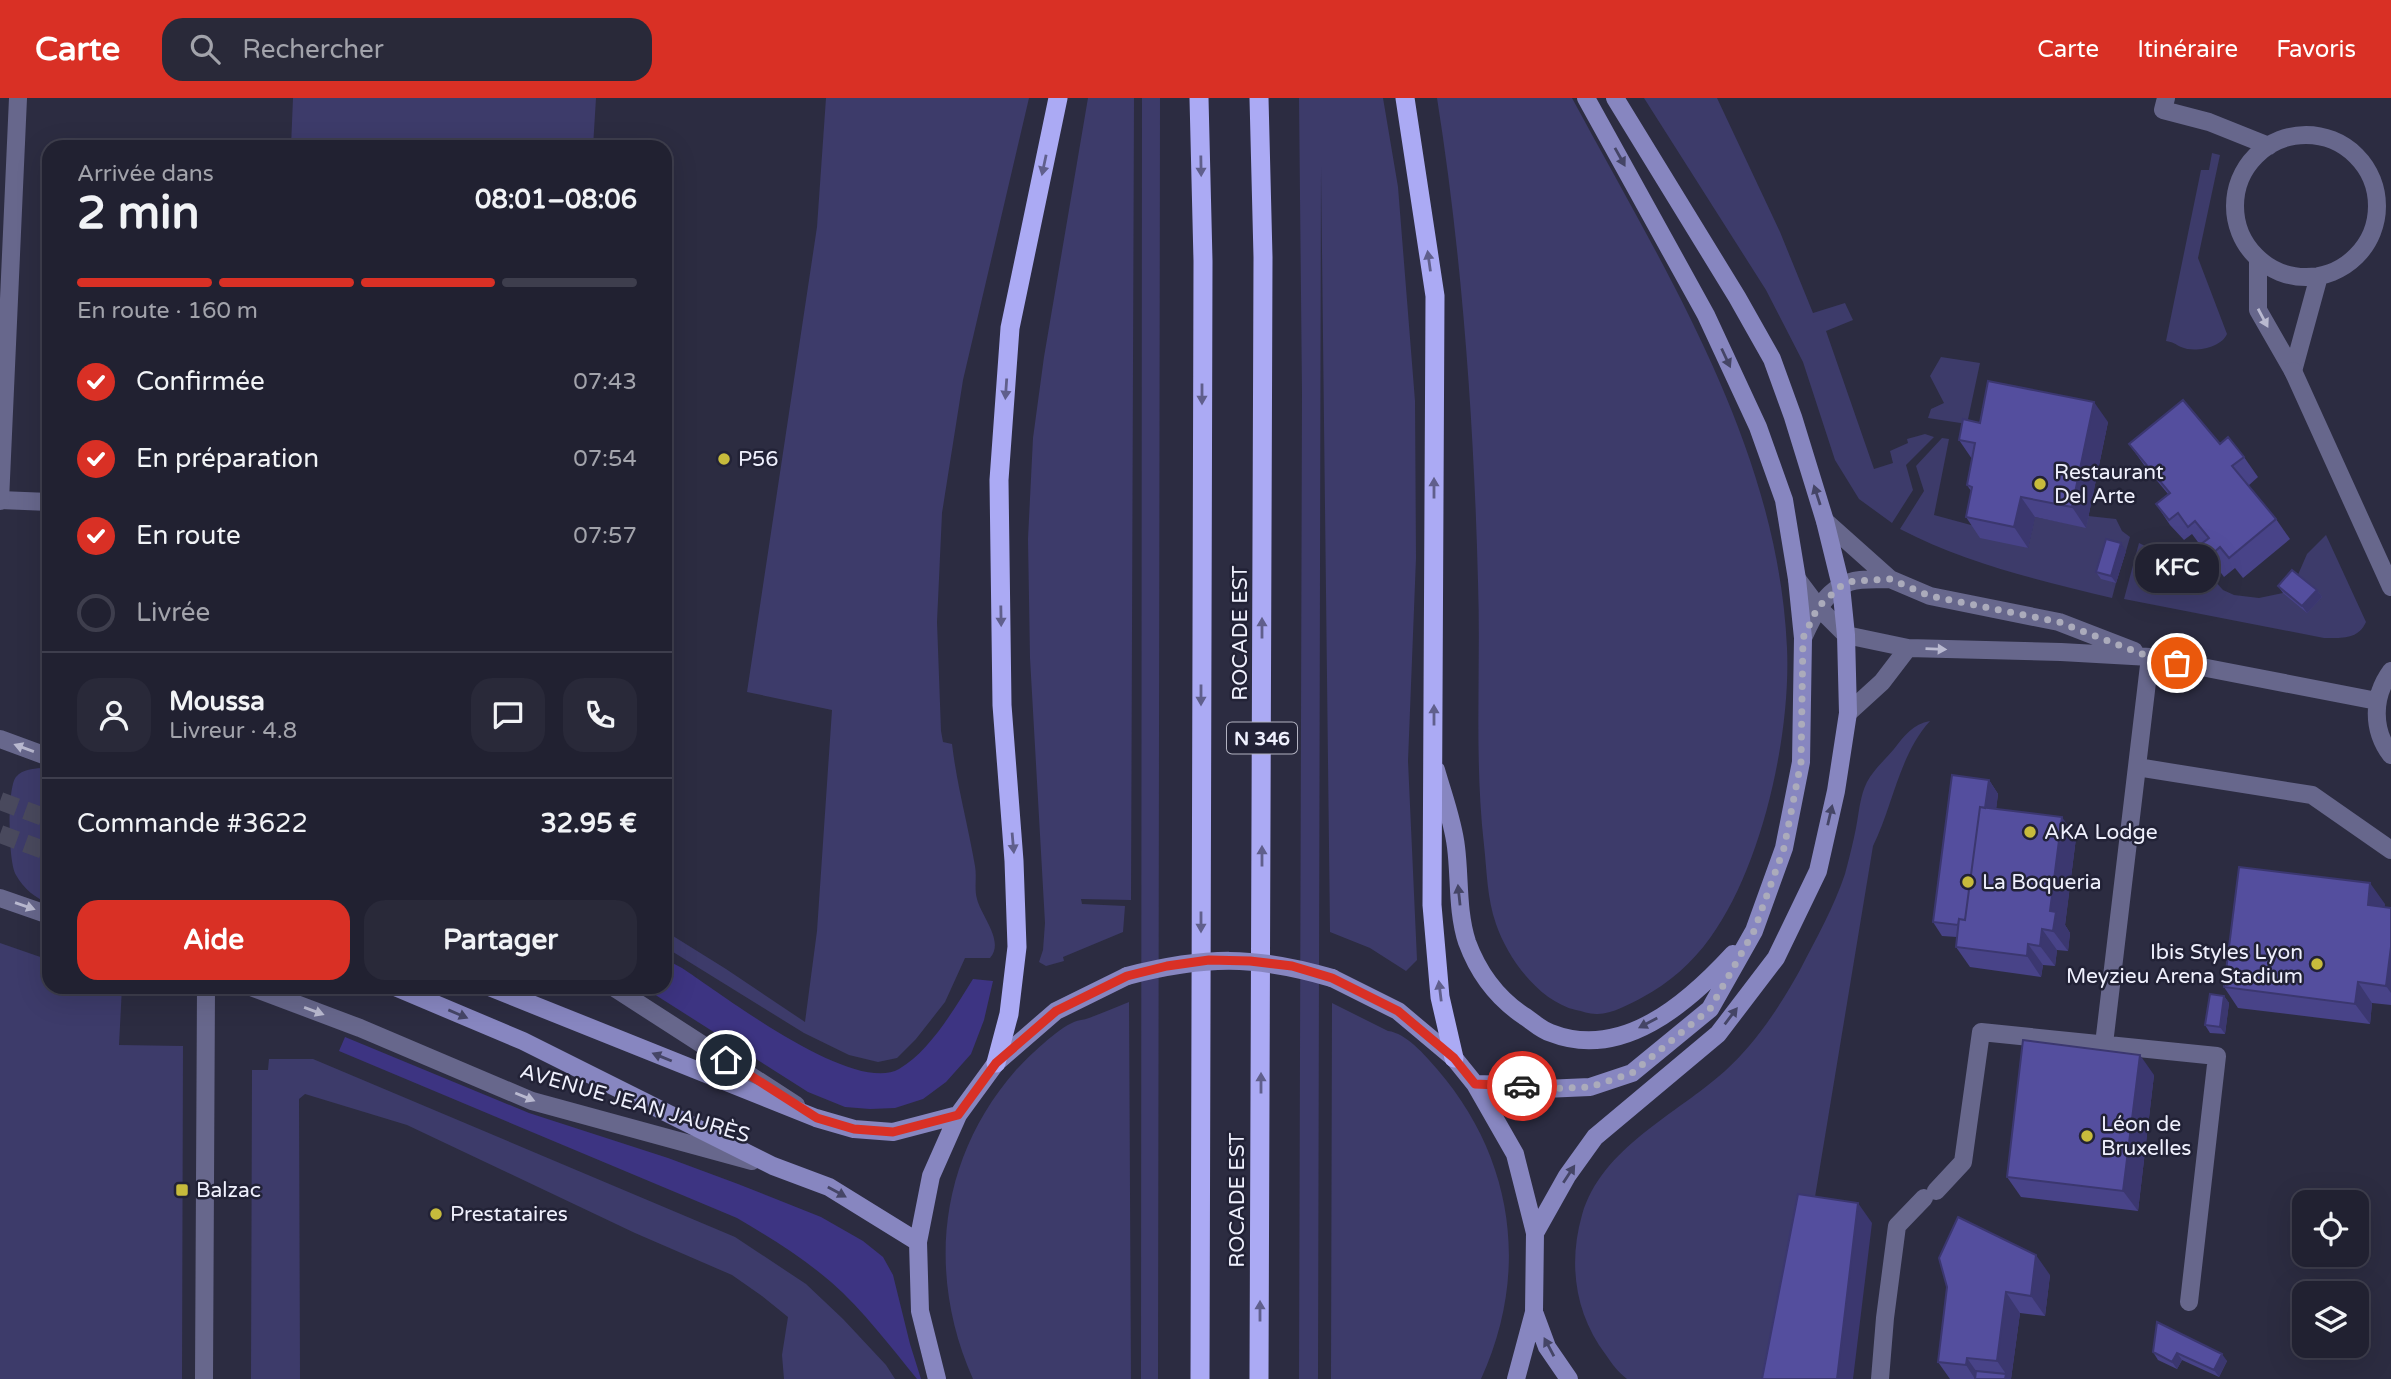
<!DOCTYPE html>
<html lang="fr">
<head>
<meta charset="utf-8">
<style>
	body { margin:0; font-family:"Varela Round",sans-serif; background:#292939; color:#f1f3f6; height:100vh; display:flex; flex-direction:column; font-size:26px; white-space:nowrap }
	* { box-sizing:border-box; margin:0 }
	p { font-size:23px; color:#a2a3ab }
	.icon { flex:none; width:38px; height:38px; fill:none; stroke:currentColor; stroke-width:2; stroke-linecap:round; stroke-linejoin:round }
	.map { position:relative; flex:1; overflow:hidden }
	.sheet { position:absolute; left:42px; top:42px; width:630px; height:854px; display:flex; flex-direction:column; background:#212131; border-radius:21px; box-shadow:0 7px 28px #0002,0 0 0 2px #3e3e4d }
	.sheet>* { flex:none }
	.controls { position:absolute; left:2292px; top:1092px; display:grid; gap:14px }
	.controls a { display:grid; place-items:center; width:77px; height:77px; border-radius:14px; background:#212131; box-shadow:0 7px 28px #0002,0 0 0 2px #3e3e4d; font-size:35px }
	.pin { position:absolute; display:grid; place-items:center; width:60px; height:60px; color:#fff; margin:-30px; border:4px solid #fff; border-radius:50%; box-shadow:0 2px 7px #0007 }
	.courier { position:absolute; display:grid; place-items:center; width:70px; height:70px; margin:-35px; border:5px solid #d93025; border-radius:50%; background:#fff; color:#222; box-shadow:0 2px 9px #0007 }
	.bubble { position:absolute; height:49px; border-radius:21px; background:#212131; box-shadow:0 7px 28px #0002,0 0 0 2px #3e3e4d; font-size:23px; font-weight:700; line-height:49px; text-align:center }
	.headline em { font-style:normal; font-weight:700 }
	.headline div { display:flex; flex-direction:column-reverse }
	.headline { display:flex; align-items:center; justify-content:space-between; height:119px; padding:0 35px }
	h1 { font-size:46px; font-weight:700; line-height:52px }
	.bar { display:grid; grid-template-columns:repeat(4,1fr); gap:10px 7px; align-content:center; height:84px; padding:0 35px }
	.bar i { height:9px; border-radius:5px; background:#3e3e4d }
	.bar .active { background:#d93025 }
	.bar p { grid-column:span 4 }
	.line { display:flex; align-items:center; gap:18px; padding:0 35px; border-top:2px solid #3e3e4d }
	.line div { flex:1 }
	.round { display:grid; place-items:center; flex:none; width:74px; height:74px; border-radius:21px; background:#292939 }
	ol { padding:0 35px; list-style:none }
	li { display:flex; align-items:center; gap:21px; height:77px }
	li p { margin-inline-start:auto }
	li .icon { padding:7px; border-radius:50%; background:#d93025; color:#fff; stroke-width:4 }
	li:last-child { color:#a2a3ab }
	li i { width:38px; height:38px; border:4px solid #3e3e4d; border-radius:50% }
	.action { display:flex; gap:14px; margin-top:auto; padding:14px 35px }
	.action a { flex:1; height:80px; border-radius:21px; background:#d93025; color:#fff; font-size:28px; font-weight:700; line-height:80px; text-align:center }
	.action a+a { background:#292939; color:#f1f3f6 }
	header { display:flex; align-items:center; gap:42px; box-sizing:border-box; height:98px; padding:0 35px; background:#d93025; color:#fff }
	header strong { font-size:33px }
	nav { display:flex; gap:38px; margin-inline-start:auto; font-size:24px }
	.search { width:490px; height:63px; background:#292939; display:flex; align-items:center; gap:18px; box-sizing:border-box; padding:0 24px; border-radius:21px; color:#a2a3ab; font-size:26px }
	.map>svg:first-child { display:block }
	.green { fill:#3d3b6a }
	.water { fill:#3d3482 }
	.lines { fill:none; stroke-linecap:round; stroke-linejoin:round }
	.secondary-tunnel { stroke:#49495d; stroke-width:18; stroke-dasharray:18 9; stroke-linecap:butt }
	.service { stroke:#67678c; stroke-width:18 }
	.minor { stroke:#67678c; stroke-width:18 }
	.secondary { stroke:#8786c0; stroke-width:18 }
	.trunk { stroke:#abaaf4; stroke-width:19 }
	.secondary-bridge { stroke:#8786c0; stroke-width:18 }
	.wall { fill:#484388 }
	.shaded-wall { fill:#3b376f }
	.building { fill:#544e9e; stroke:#3b376f; stroke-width:2 }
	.oneway { fill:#454566 }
	.oneway2 { fill:#605f8c }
	.oneway3 { fill:#b9b9d0 }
	.done { stroke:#ababbb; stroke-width:7; stroke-dasharray:0 12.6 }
	.route { stroke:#d93025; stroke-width:9 }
	.poi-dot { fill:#c7bb3c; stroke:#222236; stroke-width:2.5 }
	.labels { text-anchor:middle; stroke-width:5; stroke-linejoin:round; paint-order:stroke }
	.shield { fill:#222236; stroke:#b2b2c1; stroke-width:2 }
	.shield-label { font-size:19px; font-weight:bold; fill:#eff0fd }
	.poi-label { font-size:21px; fill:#eff0fd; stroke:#222236; text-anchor:start }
	.street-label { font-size:21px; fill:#eff0fd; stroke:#222236 }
</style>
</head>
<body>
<header>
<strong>Carte</strong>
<div class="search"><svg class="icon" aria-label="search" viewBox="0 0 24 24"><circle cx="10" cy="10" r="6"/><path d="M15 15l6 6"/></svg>Rechercher</div>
<nav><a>Carte</a><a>Itinéraire</a><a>Favoris</a></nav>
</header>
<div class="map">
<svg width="2391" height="1281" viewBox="0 0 2391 1281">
	<rect width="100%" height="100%" fill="#2c2c41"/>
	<path class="green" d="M293 0H596L593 49H291Z
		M826 0H1029L963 282 942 415 937 524 941 633 943 644 952 646C957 688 968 727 975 768 977 779 974 790 977 801 981 818 1005 843 990 860H965L945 904 916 941 897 960 878 964 849 957 804 935 665 849V833L726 871 805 924 817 833 832 612 747 594 817 129Z
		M1088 0H1134L1131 802 1081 801 1082 806 1125 808 1123 834 1063 859 1064 863 1046 868 1039 864 1043 852 1045 825 1030 560 1028 441 1033 340 1044 259Z
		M1142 0H1160L1158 1281H1141Z
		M1299 0H1383L1398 89 1415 303 1416 460 1408 663 1417 862 1406 873 1370 850 1330 834 1321 69 1318 1281H1299L1302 295Z
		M1437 0H1572C1665 173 1778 348 1787 550 1791 637 1762 769 1710 840 1692 865 1669 885 1643 899 1630 906 1610 917 1596 916 1589 916 1582 913 1576 912 1539 903 1508 861 1496 826 1487 800 1487 774 1484 747 1474 659 1481 571 1478 484 1474 324 1462 157 1437 0Z
		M1644 0H1717L1780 134 1813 215 1845 205 1853 222 1826 233 1874 371 1893 365 1890 353 1908 345 1907 341 1925 336 1934 339 1906 367 1913 392 1892 425 1859 401 1835 362 1803 264 1766 192Z
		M2212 55 2220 57 2198 160 2227 236C2221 250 2194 255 2181 249 2175 246 2173 244 2166 243L2201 72H2209Z
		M1941 259 1980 265 1967 326 1928 320 1931 311 1944 305 1930 278Z
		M1942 340 1949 341 1934 417 1982 430 2028 450 2035 419 2086 429 2088 418 2116 421 2122 433 2130 439 2126 453 2112 448 2116 485 2112 500C2039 482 1967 466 1900 431L1924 393 1916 368Z
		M2326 437 2366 524C2358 542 2341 540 2324 540L2124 501 2139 445 2165 458 2195 465 2203 470 2223 492 2234 497 2259 500 2283 495 2297 479 2307 456Z
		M1930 623C1899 657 1893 708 1873 748L1812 1117 1780 1281H1627C1618 1274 1612 1266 1606 1257 1575 1216 1568 1166 1582 1117 1602 1049 1676 1017 1725 973 1756 945 1780 908 1800 872 1816 841 1834 809 1845 776 1849 761 1853 745 1856 730 1859 714 1860 698 1867 684 1874 671 1885 662 1894 651 1904 638 1913 626 1930 623Z
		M41 670 49 673V805C36 801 23 790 16 777 8 765 7 689 16 679 23 671 32 671 41 670Z
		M0 845 49 862V889H122L119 947 183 948 182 1281H0Z
		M1129 904 1131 1281H973C926 1175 939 1060 1016 972 1028 959 1058 930 1074 924 1078 922 1084 922 1089 920 1103 915 1116 909 1129 904Z
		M1332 905 1388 933C1406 935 1425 957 1437 971 1514 1060 1530 1174 1481 1281H1331Z
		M269 961H313L735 1139 806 1186 843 1221 886 1267 895 1281H784L782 1257 788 1219 762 1198 732 1177 635 1135 407 1027 305 996 299 1001 300 1281H251L252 972H268Z"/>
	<path class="water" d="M665 861 682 870C723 897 853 997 899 971 930 953 954 911 973 881L993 883 984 922 971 956 946 984 923 1001 895 1010 870 1011 845 1009 808 994 643 889H665Z
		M345 939 529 1015 668 1060 738 1086 821 1119 863 1143 883 1159 893 1177 910 1246 921 1281H917C890 1248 863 1212 831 1184 802 1159 769 1139 737 1120L339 953Z"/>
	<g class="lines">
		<path class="secondary-tunnel" d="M0 703 49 721
			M0 736 49 754"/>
		<path class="service" d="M2166 0 2163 12 2209 24 2269 48
			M2235 108a71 71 0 1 1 142 0a71 71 0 1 1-142 0Z
			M2258 161V212L2293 273
			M2293 273 2319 178
			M0 402 49 404
			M2137 669 2312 697 2391 752
			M2104 946 2150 559
			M1936 1093 1963 1064 1981 934 2217 958 2189 1204
			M1880 1281 1885 1220 1897 1128 1924 1100"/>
		<path class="minor" d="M2293 273 2391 489
			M0 403 18 0
			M1825 423 1890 481 1930 498 2059 524 2134 553
			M1797 481 1818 509 1846 537 1908 550
			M1803 540C1813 518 1825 492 1850 484 1862 480 1877 482 1890 481
			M2391 573C2372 599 2372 632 2391 657
			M1848 615 1882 584 1908 550 2061 554 2150 559 2377 603
			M0 641 49 659
			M0 800 49 817
			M251 889 360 930 532 1003 752 1063
			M613 889 796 1007
			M204 1281 206 889"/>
		<path class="secondary" d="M1436 672C1443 697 1453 723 1456 749 1460 780 1457 813 1467 844 1478 874 1497 900 1524 918 1532 923 1541 932 1551 935 1622 963 1688 905 1733 856
			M1332 880 1398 913 1454 960 1475 986 1515 1056 1535 1135 1534 1214 1516 1281
			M395 889 523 943 773 1068 829 1089 918 1144
			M489 889 816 1020 854 1031 893 1034 958 1017
			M1475 986 1513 987 1544 991 1590 989 1632 975 1710 911 1754 833 1784 750 1801 664 1803 540 1797 481 1784 402 1758 329 1706 217 1586 0
			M1535 1135 1567 1078 1595 1039 1718 936 1776 860 1818 773 1836 693 1848 615 1846 537 1841 488 1825 423 1793 319 1772 261 1737 199 1615 0
			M1534 1214 1547 1249 1569 1281
			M937 1281 920 1213 918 1144 931 1078 958 1017 996 965 1056 913 1127 878"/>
		<path class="trunk" d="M1199 0 1203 163 1200 1281
			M1259 0 1263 159 1259 1281
			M1405 0 1435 198 1432 807 1440 899 1454 960
			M996 965 1009 916 1017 849 1014 763 1002 607 999 382 1010 230 1058 0"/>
		<path class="secondary-bridge" d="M1127 878C1205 858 1254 857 1332 880"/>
	</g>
	<path class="wall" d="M2108 324 2086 430 2035 419 2028 450 1980 440 1966 419 1971 393 1967 387 1972 361 1959 342 1980 325Z
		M2129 346H2220L2244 359 2258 379 2248 388 2276 421 2290 441 2243 480 2235 470 2224 479 2192 436 2184 442 2170 427 2156 406 2168 396 2144 367Z
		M2126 453 2116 485 2101 481 2096 474Z
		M2278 488 2317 492 2322 499 2307 515 2283 495Z
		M1989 682 1998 696 1996 711 2076 740 2065 827 2070 835 2068 853 2057 852 2055 868 2043 867 2041 879 1970 869 1956 849 1957 839 1942 838 1933 824Z
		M2385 806 2384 809 2391 810V907L2372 905 2370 926 2238 910 2224 889Z
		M2224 898 2229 905 2225 936 2210 935 2205 927Z
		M2154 977 2138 1113 2021 1099 2007 1079Z
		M2050 1177 2045 1218 2020 1215 2011 1281H1950L1938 1264 1947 1189Z
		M2157 1224 2227 1263 2219 1279 2182 1262 2177 1271 2158 1262 2153 1254Z"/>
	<path class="shaded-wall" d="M2094 304 2108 324 2086 430 2072 409Z
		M2021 399 2035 419 2028 450 2014 429Z
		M2121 445 2126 453 2116 485 2111 478Z
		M2317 492 2322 499 2307 515 2302 508Z
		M1989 682 1998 696 1980 842 1970 828Z
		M2062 719 2076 740 2065 827 2070 835 2068 853 2053 833 2050 813Z
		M2370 785 2385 806 2382 827 2368 807Z
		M2042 831 2057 852 2055 868 2040 848Z
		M2028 846 2043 867 2041 879 2027 858Z
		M2391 849V895L2386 888Z
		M2358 884 2372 905 2370 926 2355 906Z
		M2224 898 2229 905 2225 936 2220 929Z
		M2140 957 2154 977 2138 1113 2123 1093Z
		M1858 1105 1872 1125 1853 1281H1837Z
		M2036 1157 2050 1177 2045 1218 2031 1198Z
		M2006 1194 2020 1215 2011 1281H2005L2006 1276 1997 1263Z
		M2177 1255 2182 1262 2177 1271 2172 1264Z
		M2222 1256 2227 1263 2219 1279 2214 1272Z
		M1967 1260 1981 1280 1975 1281 1966 1267Z"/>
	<path class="building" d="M1988 283 2094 304 2072 409 2021 399 2014 429 1966 419 1972 389 1967 387 1975 345 1959 342 1963 321 1980 325Z
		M2183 302 2220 346 2228 339 2244 359 2232 368 2276 421 2229 460 2220 449 2210 458 2200 447 2209 440 2195 423 2188 429 2178 415 2169 422 2156 406 2170 395 2129 346Z
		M2106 441 2121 445 2111 478 2096 474Z
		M2292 472 2317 492 2302 508 2278 488Z
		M1952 677 1989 682 1985 710 1980 709 1965 822 1959 821 1958 827 1933 824Z
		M1980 709 2062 719 2050 813 2056 814 2053 833 2042 831 2040 848 2028 846 2027 858 1956 849 1959 821 1965 822Z
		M2239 769 2370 785 2368 807 2391 810V849L2386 888 2358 884 2355 906 2224 889Z
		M2210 896 2224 898 2220 929 2205 927Z
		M2023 942 2140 957 2123 1093 2007 1079Z
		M1798 1096 1858 1105 1837 1281H1762Z
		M1958 1119 2036 1157 2031 1198 2006 1194 1997 1263 1967 1260 1966 1267 1938 1264 1947 1189 1939 1160Z
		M2157 1224 2222 1256 2214 1272 2177 1255 2172 1264 2153 1254Z
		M1976 1273 2006 1276 2005 1281H1975Z"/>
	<defs><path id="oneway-solid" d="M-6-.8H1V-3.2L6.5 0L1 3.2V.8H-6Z" transform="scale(1.75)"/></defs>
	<g class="oneway">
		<use href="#oneway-solid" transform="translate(1620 59) rotate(61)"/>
		<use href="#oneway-solid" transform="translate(1726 260) rotate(65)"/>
		<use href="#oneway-solid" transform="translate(1817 397) rotate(-108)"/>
		<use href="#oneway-solid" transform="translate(1830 717) rotate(-77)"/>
		<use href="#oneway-solid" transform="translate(1459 797) rotate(-96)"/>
		<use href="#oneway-solid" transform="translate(458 916) rotate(23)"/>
		<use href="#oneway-solid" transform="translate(1731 918) rotate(-53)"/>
		<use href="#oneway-solid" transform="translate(1648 925) rotate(152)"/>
		<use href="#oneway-solid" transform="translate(662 959) rotate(-158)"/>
		<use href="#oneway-solid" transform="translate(1569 1076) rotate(-57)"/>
		<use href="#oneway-solid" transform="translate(837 1094) rotate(29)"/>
		<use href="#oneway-solid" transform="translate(1549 1249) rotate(-118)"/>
	</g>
	<g class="oneway2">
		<use href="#oneway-solid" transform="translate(1044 67) rotate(102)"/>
		<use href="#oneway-solid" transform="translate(1201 68) rotate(89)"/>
		<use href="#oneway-solid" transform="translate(1429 163) rotate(-98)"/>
		<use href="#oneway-solid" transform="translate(1006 291) rotate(94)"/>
		<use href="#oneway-solid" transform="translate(1202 296) rotate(90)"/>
		<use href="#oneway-solid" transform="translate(1434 390) rotate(-90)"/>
		<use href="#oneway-solid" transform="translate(1001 518) rotate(89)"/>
		<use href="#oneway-solid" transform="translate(1262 530) rotate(-90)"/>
		<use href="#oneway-solid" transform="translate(1201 597) rotate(90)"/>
		<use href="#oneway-solid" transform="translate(1434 617) rotate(-90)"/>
		<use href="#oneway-solid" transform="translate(1013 745) rotate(85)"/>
		<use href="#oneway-solid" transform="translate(1262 758) rotate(-90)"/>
		<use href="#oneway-solid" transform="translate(1201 824) rotate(90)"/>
		<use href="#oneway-solid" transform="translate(1440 893) rotate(-97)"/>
		<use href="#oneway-solid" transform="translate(1261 985) rotate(-90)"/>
		<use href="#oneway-solid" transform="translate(1260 1213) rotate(-90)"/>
	</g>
	<g class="oneway3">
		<use href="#oneway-solid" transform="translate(2263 220) rotate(62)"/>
		<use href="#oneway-solid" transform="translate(1936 551) rotate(2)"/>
		<use href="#oneway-solid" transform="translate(24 650) rotate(-160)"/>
		<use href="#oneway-solid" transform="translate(25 808) rotate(19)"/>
		<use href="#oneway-solid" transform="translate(314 913) rotate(20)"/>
		<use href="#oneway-solid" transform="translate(525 999) rotate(22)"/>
	</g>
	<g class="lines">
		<path class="done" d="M1522 988 1544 991 1590 989 1632 975 1710 911 1754 833 1784 750 1801 664 1803 540 1818 509 1841 488 1853 483 1890 481 1930 498 2059 524 2150 559 2177 565"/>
		<path class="route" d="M726 962 817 1020 854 1031 893 1034 958 1017 996 965 1056 913 1127 878 1167 868 1209 862 1250 863 1292 868 1332 880 1398 913 1454 960 1475 986 1522 988"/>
	</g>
	<g class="poi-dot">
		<circle cx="724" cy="361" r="7"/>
		<circle cx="2040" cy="386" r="7"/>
		<circle cx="2030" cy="734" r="7"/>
		<circle cx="1968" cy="784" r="7"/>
		<circle cx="2317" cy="866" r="7"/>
		<circle cx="2087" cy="1038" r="7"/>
		<rect x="175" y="1085" width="14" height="14" rx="3.5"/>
		<circle cx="436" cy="1116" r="7"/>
	</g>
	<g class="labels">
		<rect class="shield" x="1227" y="624.5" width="70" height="31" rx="5"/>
		<g class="shield-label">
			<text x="1262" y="647">N 346</text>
		</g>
		<g class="poi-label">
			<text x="738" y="368">P56</text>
			<text x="2054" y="381">Restaurant<tspan x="2054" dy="24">Del Arte</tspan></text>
			<text x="2044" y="741">AKA Lodge</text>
			<text x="1982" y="791">La Boqueria</text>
			<text x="2303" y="861" text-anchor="end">Ibis Styles Lyon<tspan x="2303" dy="24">Meyzieu Arena Stadium</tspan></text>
			<text x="2101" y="1033">Léon de<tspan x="2101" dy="24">Bruxelles</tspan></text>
			<text x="196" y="1099">Balzac</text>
			<text x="450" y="1123">Prestataires</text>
		</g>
		<g class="street-label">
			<text transform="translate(1240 535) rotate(-90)" y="7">ROCADE EST</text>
			<text transform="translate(635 1005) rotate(16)" y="7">AVENUE JEAN JAURÈS</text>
			<text transform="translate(1237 1102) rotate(-90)" y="7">ROCADE EST</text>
		</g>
	</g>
</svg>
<div class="controls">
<a><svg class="icon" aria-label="locate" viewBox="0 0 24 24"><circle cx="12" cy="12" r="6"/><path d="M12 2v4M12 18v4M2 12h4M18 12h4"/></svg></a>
<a><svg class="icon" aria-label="layers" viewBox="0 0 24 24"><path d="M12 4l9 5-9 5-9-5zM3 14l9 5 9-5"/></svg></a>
</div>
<div class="pin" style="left:2177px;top:565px;background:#ea580c"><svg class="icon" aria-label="bag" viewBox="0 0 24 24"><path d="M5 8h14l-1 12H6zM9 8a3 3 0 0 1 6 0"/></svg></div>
<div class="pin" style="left:726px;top:962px;background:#1f2937"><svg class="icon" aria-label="home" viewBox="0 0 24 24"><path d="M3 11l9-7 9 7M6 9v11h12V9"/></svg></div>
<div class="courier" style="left:1522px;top:988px"><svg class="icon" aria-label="car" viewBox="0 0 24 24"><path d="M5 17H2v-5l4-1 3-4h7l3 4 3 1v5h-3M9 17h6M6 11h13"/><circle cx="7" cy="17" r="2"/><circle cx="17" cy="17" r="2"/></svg></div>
<div class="bubble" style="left:2135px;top:446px;width:84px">KFC</div>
<section class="sheet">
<div class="headline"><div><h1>2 min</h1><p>Arrivée dans</p></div><em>08:01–08:06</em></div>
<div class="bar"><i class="active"></i><i class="active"></i><i class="active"></i><i></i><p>En route · 160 m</p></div>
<ol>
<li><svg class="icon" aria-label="check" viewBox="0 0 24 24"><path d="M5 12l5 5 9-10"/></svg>Confirmée<p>07:43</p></li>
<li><svg class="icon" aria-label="check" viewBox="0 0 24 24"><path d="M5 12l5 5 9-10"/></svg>En préparation<p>07:54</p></li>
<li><svg class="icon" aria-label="check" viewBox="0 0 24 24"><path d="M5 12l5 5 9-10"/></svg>En route<p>07:57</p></li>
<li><i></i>Livrée</li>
</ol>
<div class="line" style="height:126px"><a class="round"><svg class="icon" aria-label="person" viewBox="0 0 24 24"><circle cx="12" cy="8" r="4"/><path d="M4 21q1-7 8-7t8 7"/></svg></a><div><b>Moussa</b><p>Livreur · 4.8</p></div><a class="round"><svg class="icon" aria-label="chat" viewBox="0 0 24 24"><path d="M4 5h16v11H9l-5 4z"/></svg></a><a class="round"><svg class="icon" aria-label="phone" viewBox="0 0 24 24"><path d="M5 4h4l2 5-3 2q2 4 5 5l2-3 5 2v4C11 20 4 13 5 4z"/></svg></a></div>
<div class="line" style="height:91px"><div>Commande #3622</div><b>32.95 €</b></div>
<div class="action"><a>Aide</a><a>Partager</a></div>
</section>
</div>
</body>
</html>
